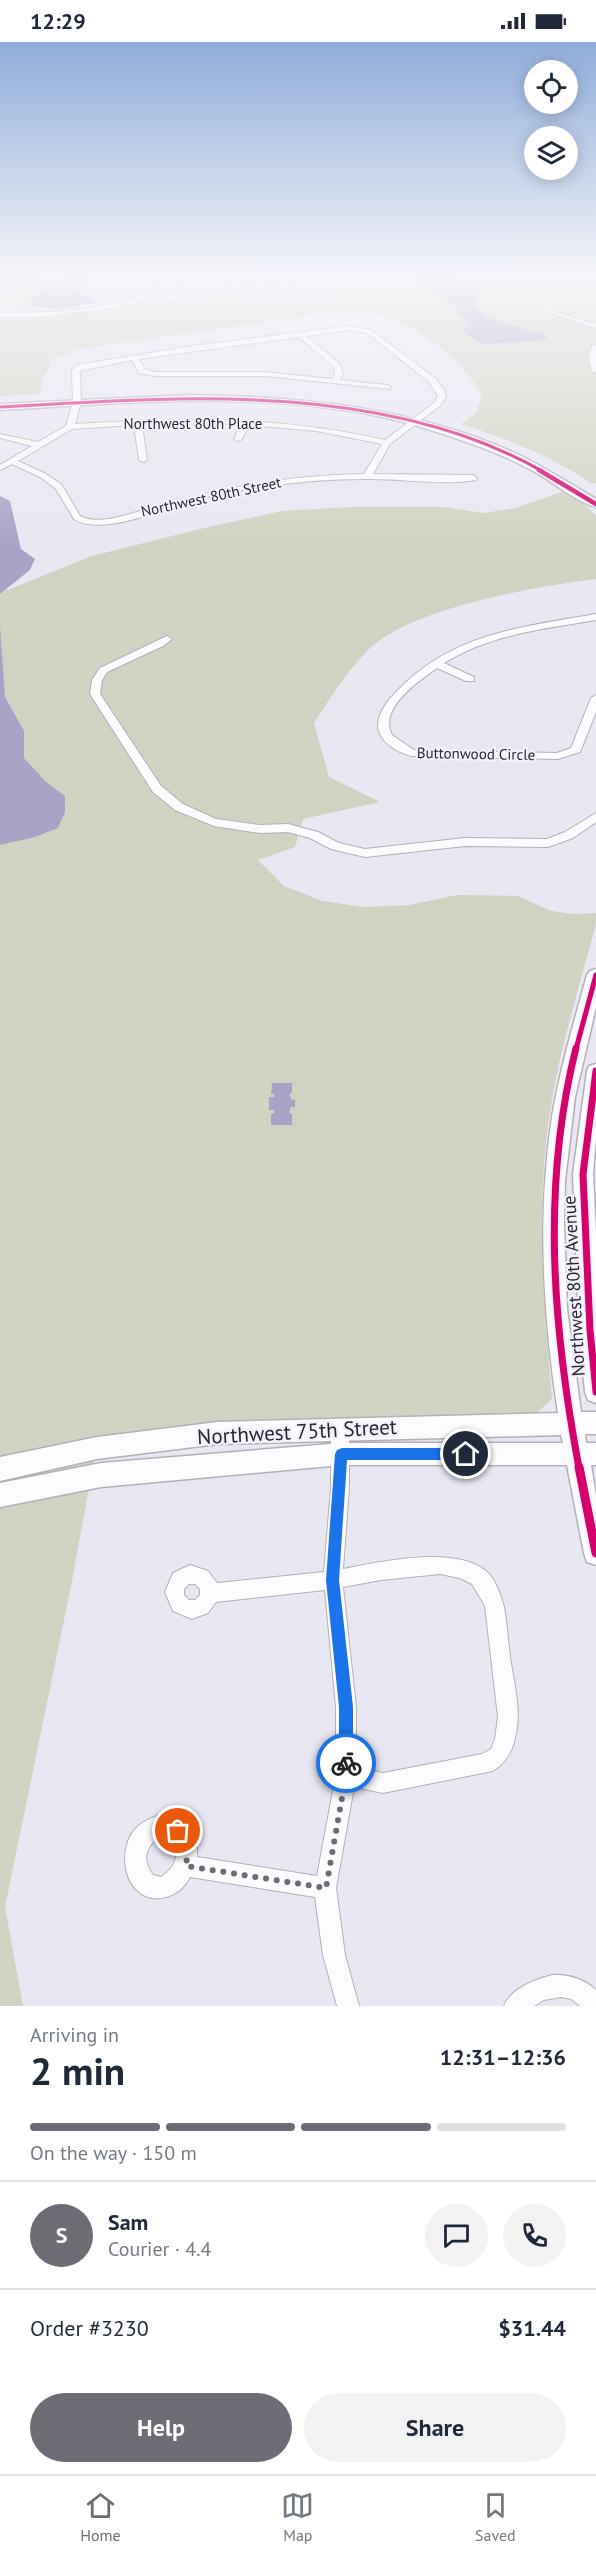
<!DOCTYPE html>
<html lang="en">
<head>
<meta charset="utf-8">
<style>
	body { margin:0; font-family:"PT Sans",sans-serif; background:#f2f2f3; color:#1f2937; height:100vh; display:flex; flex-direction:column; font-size:22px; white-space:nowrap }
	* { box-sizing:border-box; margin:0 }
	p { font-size:20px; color:#747a83 }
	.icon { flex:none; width:33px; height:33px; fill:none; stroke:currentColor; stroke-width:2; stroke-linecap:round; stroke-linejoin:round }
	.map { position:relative; height:1964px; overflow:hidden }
	.details { display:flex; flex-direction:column; background:#fff; flex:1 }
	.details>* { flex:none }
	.buttons { position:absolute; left:524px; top:18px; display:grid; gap:12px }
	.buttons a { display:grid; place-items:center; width:54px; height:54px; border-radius:50%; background:#fff; box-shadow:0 3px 15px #0003; font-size:30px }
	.pin { position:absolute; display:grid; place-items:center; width:51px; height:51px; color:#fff; margin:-26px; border:3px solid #fff; border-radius:50%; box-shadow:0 2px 6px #0007 }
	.courier { position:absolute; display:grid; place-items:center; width:60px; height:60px; margin:-30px; border:4px solid #1a73e8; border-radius:50%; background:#fff; color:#222; box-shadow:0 2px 8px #0007 }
	.headline em { font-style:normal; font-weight:700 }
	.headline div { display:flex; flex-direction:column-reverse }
	.headline { display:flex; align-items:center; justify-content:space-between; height:102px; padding:0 30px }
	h1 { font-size:39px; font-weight:700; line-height:45px }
	.bar { display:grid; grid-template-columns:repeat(4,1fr); gap:9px 6px; align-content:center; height:72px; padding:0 30px }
	.bar i { height:8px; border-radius:4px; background:#e0e1e3 }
	.bar .current { background:#6d6b73 }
	.bar p { grid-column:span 4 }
	.line { display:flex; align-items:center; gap:15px; padding:0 30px; border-top:2px solid #e0e1e3 }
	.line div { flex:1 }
	.round { display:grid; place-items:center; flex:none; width:63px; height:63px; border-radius:32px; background:#f2f2f3 }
	.primary-button { display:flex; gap:12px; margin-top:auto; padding:12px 30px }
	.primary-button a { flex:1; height:69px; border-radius:36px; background:#6d6b73; color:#fff; font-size:24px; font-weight:700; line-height:69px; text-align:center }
	.primary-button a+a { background:#f2f2f3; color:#1f2937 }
	.status { display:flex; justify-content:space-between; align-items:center; height:42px; padding:0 30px; background:#fff; direction:ltr }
	.status svg { height:16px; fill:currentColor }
	.tab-bar { display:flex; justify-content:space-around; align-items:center; height:84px; border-top:2px solid #e0e1e3; background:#fff; font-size:16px; color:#747a83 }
	.tab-bar a { display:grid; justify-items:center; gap:3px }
	.tab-bar .current { color:#6d6b73 }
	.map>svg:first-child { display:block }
	.green { fill:#d1d2c1 }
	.water { fill:#a9a3c6 }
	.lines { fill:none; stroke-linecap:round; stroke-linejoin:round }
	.minor-casing { stroke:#b1b0b8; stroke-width:2 }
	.tertiary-casing { stroke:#b1b0b8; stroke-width:3 }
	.minor { fill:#fcfbfd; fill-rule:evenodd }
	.tertiary { fill:#fcfbfd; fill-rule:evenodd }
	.cycleway-far4-casing { stroke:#f3f2fd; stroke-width:5 }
	.cycleway-far3-casing { stroke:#f3f2fd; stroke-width:7 }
	.cycleway-far2-casing { stroke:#f3f2fd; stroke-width:8 }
	.cycleway-far1-casing { stroke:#f3f2fd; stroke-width:10 }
	.cycleway-casing { stroke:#f3f2fd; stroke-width:13 }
	.cycleway-far4 { stroke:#d6006c; stroke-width:3 }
	.cycleway-far3 { stroke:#d6006c; stroke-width:4.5 }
	.cycleway-far2 { stroke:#d6006c; stroke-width:5 }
	.cycleway-far1 { stroke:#d6006c; stroke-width:7 }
	.cycleway { stroke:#d6006c; stroke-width:9 }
	.route { fill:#1a73e8 }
	.done { stroke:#6d6b73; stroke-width:6; stroke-dasharray:0 10.8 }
	.labels { text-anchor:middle; stroke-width:4.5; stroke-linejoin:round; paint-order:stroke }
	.far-street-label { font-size:15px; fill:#2a282f; stroke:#f3f2fd }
	.street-label { font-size:18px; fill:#2a282f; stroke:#f3f2fd }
	.near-street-label { font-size:21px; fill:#2a282f; stroke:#f3f2fd }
</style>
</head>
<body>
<div class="status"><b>12:29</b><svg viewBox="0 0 49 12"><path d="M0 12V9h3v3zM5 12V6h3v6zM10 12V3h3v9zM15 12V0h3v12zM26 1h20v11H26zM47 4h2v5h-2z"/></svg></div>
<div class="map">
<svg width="596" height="1964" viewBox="0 0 596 1964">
	<rect width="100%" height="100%" fill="#e9e7f2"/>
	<path class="green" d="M0 232H71L28 262 35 265 27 269 0 266Z
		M452 232H596V441L592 442C552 414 507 397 461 382L476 371 482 354C475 342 466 327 455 318 433 298 400 275 371 271 359 269 346 270 334 270L79 307 53 317 42 337 40 352 0 354V276L218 253 428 249 473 244Z
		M567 448 596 473V537C537 544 412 566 369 607 347 629 331 655 314 681L329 735 380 760 303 777 295 805 258 818 284 844 322 859 365 865 409 863 457 853 518 854 551 869 575 872 596 871V882C580 942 561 1002 551 1063 535 1157 544 1263 552 1357L531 1376 98 1397 71 1544 5 1865 23 1964H0V551L92 514 204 486 282 469 352 465H444L483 471 516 466Z"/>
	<path class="water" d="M0 232H33L38 233V239L4 250 0 248Z
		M71 232H94L73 248 96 260C78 266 45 269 28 262L32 256Z
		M403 232H452L480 247 481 251 474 261 478 269 491 277 547 293 545 298 484 302 472 297 463 289 470 281 459 272 450 258Z
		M0 454 10 459 21 507 35 517 30 528 0 552Z
		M0 584 5 655 24 689V716L46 740 65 754V770L58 786 35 795 0 803Z
		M272 1041H292V1051L289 1052 292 1058H295V1065H291L289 1071 292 1072V1083H271V1072L274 1071V1068H269V1055H274V1052H271Z"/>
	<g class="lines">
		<defs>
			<path id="minor" d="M133 232H139L138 237 158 246 185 238 292 235 321 232 292 239 185 242 160 249 135 262 42 275H0V271C45 271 112 269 153 248L137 242 132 237Z
				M528 262 596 282V286L528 264Z
				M349 284 371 288 435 336 443 346 446 354 441 363 390 402 373 432 473 433 477 436 476 438C440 444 402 436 366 437 311 437 256 444 202 456 171 463 104 496 74 477L56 447 40 435 12 422 0 428V423L32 404 0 396V392L38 400 66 384 73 360 72 328 77 323 192 304ZM349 288 367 291 429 340 438 354 435 360 385 398C278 374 183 375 75 382L81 360 80 329 132 318 139 331 154 334H265L390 347 391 345 387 343 339 338 343 332 339 321 306 294ZM299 295 333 324 335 332 332 337 265 330H154L145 327 139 317ZM201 381 241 382 234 397 238 399 242 397 249 383 316 389 382 402 364 432C289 433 219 446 147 467 128 472 99 484 80 474L62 443 46 432 18 419 72 387 134 383 139 418 143 420 147 418 142 383Z
				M596 302V331L592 329 588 316 592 304Z
				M596 572V578C543 587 491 592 444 621L474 635V639H466L437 626C419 639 378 666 392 693L414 708 557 711 571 706 591 656 596 653V670L580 710 558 717 412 714C398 711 377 699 378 682 379 668 390 656 399 647 454 591 522 585 596 572Z
				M167 594 172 597 163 604 107 630 102 638 100 652 161 744 183 762 216 777 260 783 288 782 318 790 339 801 365 807 465 796 547 797 565 790 596 771V780L573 796 548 805 465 804 365 815 331 807 310 796 288 790 260 791 214 784 175 768 153 750 90 652 92 638 100 626Z
				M340 1379 346 1381 349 1387V1446L343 1527C380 1520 454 1503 486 1529 495 1536 501 1554 504 1565 507 1581 508 1599 510 1615 514 1641 522 1670 515 1696 512 1711 505 1721 493 1729L383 1751 354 1745 336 1846 345 1913 359 1964H337L323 1913 315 1855 190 1835C182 1853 156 1864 139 1850 121 1835 121 1802 136 1786 143 1779 152 1776 161 1772 183 1779 199 1790 197 1815L317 1834 336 1733V1665L325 1548 216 1560 208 1571 192 1577 173 1569 165 1550 173 1531 190 1523 208 1529 217 1541 324 1530 331 1446V1387L334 1381ZM440 1532 460 1536 472 1542 485 1564 498 1675 495 1697 491 1707 482 1712 383 1731 356 1725V1665L343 1545 381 1538ZM189 1542H195L200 1547V1553L195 1558H189L184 1553V1547ZM161 1794 174 1800C180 1814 174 1827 161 1835L153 1833C141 1818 146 1803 161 1794Z
				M552 1933C569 1932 584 1937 596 1948V1964H580L571 1957 561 1955 544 1958 534 1964H504C511 1946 534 1938 552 1933Z"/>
			<path id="tertiary" d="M191 353C302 355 415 365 517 412 544 425 570 441 596 457V465C576 460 552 439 533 429 503 412 470 401 437 390 298 344 144 360 0 368V362Z
				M596 927V965L575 1055 565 1139 564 1181 567 1267 581 1370H596V1392H585L586 1401H596V1423H591L596 1454V1523L587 1520 584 1511 567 1423H342L101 1445 0 1465V1441L101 1421 342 1401H563L561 1393 218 1402 97 1417 0 1439V1415L97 1395 218 1380 558 1371C543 1273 537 1173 552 1075 560 1027 574 980 587 933L590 929Z
				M596 1022V1095L593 1132 596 1192V1361L588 1358 585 1350 579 1288 573 1132 587 1029 589 1024Z"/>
		</defs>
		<use href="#minor" class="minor-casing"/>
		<use href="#tertiary" class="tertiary-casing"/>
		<use href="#minor" class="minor"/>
		<use href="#tertiary" class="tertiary"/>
		<defs>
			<path id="cycleway-far4" d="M0 365C177 355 381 338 542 429"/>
			<path id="cycleway-far3" d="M539 428 596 462"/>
			<path id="cycleway-far2" d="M576 1007 596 933"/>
			<path id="cycleway-far1" d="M576 1006C541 1145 553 1287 579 1426
				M596 1029 583 1132 590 1288 596 1350"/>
			<path id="cycleway" d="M579 1425 596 1511"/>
		</defs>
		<use href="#cycleway-far4" class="cycleway-far4-casing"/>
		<use href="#cycleway-far3" class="cycleway-far3-casing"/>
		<use href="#cycleway-far2" class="cycleway-far2-casing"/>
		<use href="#cycleway-far1" class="cycleway-far1-casing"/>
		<use href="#cycleway" class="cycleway-casing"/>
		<use href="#cycleway-far4" class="cycleway-far4"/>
		<use href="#cycleway-far3" class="cycleway-far3"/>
		<use href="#cycleway-far2" class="cycleway-far2"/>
		<use href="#cycleway-far1" class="cycleway-far1"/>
		<use href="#cycleway" class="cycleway"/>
	</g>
	<linearGradient id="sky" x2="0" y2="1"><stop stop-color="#8fadda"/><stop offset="0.46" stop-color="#f5f4f9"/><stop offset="1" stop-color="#f5f4f9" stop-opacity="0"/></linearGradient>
	<rect width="596" height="507" fill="url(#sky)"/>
	<path class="route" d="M342 1406H466L470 1407 472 1412 470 1416 466 1418H347L339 1538 353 1665V1721L351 1726 346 1728 341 1726 339 1721V1665L326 1538 335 1412 337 1408Z"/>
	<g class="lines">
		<path class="done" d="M178 1789 188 1806 186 1824 326 1846 346 1733V1721"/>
	</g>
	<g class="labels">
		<g class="far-street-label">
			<text x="193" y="387">Northwest 80th Place</text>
			<text transform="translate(211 455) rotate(-12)" y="5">Northwest 80th Street</text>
			<text transform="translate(476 712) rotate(1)" y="5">Buttonwood Circle</text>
		</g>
		<g class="street-label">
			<text transform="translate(574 1244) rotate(-93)" y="6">Northwest 80th Avenue</text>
		</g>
		<g class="near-street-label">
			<text transform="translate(297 1390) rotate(-3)" y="7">Northwest 75th Street</text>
		</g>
	</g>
</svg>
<div class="buttons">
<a><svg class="icon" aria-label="locate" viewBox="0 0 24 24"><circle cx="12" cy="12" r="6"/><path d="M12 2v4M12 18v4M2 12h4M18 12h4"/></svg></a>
<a><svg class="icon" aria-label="layers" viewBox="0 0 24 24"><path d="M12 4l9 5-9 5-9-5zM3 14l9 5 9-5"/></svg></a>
</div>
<div class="pin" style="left:178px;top:1789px;background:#ea580c"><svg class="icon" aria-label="bag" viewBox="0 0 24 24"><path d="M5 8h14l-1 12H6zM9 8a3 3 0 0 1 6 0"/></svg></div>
<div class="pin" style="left:466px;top:1412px;background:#1f2937"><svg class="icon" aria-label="home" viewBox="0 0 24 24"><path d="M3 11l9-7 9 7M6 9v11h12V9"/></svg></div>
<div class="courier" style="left:346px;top:1721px"><svg class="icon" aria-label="bike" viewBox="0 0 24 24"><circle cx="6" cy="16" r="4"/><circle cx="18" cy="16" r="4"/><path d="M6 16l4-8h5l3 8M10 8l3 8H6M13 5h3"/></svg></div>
</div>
<section class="details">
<div class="headline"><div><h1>2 min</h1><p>Arriving in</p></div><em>12:31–12:36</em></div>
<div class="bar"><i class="current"></i><i class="current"></i><i class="current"></i><i></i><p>On the way · 150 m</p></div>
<div class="line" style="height:108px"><b class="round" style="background:#6d6b73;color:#fff">S</b><div><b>Sam</b><p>Courier · 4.4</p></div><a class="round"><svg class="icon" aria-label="chat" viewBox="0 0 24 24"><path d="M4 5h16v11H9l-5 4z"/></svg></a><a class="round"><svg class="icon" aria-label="phone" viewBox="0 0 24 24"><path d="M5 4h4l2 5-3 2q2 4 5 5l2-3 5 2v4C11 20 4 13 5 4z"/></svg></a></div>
<div class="line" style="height:78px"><div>Order #3230</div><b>$31.44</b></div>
<div class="primary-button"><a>Help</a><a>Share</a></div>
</section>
<nav class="tab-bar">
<a class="current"><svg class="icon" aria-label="home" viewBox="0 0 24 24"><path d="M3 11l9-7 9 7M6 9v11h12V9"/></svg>Home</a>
<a><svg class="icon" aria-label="map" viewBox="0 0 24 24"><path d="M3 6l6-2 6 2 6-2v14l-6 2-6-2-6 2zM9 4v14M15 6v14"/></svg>Map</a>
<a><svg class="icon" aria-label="saved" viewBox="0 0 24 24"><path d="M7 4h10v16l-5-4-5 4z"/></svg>Saved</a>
</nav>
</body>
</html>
